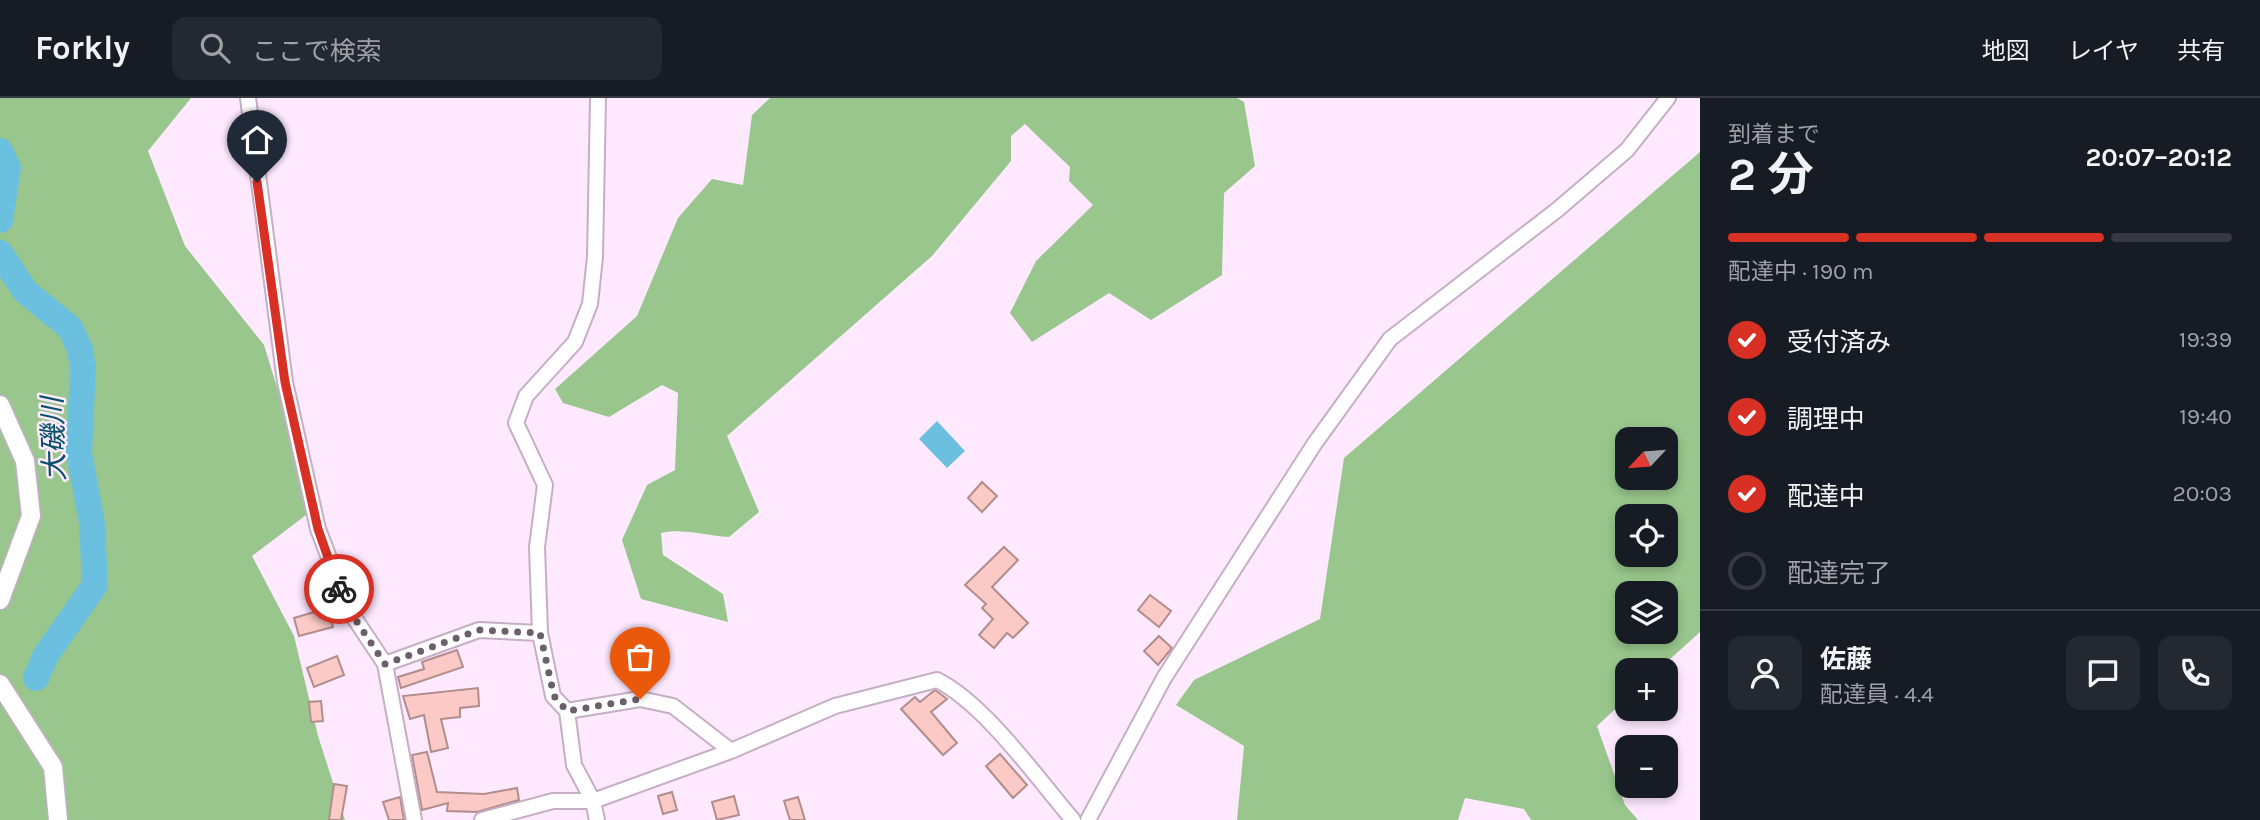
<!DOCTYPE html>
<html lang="ja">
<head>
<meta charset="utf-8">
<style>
	body { margin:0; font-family:Karla,"Noto Sans JP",sans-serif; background:#242831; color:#f1f3f6; height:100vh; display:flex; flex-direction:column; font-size:26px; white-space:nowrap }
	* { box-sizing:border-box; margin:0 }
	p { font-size:23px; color:#9ea1a6 }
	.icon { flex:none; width:38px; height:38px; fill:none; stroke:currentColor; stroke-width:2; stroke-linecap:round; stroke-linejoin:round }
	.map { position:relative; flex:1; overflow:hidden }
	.panel { display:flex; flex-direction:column; background:#171b24; width:560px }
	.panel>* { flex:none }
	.needle { width:46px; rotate:244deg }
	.tools { position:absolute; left:1615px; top:329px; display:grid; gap:14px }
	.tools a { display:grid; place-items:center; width:63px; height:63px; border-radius:14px; background:#171b24; box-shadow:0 4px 10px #0003; font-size:35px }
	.pin { position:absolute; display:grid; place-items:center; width:60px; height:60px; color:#fff; margin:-72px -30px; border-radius:50% 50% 50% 0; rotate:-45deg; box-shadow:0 0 7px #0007 }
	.pin .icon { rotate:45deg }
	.courier { position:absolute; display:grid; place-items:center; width:70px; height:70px; margin:-35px; border:5px solid #d93025; border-radius:50%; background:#fff; color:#222; box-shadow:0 2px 9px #0007 }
	.head em { font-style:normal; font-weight:700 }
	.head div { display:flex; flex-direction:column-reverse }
	.head { display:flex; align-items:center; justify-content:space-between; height:119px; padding:0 28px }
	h1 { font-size:46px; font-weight:700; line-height:52px }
	.bar { display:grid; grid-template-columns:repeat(4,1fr); gap:10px 7px; align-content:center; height:84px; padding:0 28px }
	.bar i { height:9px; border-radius:5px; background:#363941 }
	.bar .selected { background:#d93025 }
	.bar p { grid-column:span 4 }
	.line { display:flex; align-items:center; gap:18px; padding:0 28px; border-top:2px solid #363941 }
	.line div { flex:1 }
	.round { display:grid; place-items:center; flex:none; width:74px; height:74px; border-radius:14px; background:#242831 }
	ol { padding:0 28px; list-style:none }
	li { display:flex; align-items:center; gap:21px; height:77px }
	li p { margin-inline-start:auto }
	li .icon { padding:7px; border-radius:50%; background:#d93025; color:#fff; stroke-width:4 }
	li:last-child { color:#9ea1a6 }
	li i { width:38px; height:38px; border:4px solid #363941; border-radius:50% }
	header { display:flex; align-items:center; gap:42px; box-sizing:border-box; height:98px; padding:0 35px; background:#171b24; border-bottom:2px solid #363941 }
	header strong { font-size:33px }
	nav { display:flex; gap:38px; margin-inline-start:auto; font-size:24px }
	.search { width:490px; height:63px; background:#242831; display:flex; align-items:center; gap:18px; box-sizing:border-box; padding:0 24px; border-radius:14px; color:#9ea1a6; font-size:26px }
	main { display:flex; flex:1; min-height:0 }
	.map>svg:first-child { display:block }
	.forest { fill:#98c68c; fill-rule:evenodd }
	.water { fill:#6bc0e0 }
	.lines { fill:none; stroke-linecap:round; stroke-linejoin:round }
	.river { stroke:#6bc0e0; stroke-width:26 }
	.building { fill:#fbc9c6; stroke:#b18d8b; stroke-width:2 }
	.minor-casing { stroke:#c7aec7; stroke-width:18 }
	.tertiary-casing { stroke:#c7aec7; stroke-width:21 }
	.minor { stroke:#fff; stroke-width:14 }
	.tertiary { stroke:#fff; stroke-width:18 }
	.done { stroke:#6c5f6c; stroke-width:7; stroke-dasharray:0 12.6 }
	.route { stroke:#d93025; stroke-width:9 }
	.labels { text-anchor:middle; stroke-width:5; stroke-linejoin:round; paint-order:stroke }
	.water-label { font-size:28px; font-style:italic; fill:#024f66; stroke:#fee9fe }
</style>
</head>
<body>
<header>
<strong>Forkly</strong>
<div class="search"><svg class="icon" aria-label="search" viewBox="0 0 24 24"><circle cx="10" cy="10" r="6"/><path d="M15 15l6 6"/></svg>ここで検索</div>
<nav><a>地図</a><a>レイヤ</a><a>共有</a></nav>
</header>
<main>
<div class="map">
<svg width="1700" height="722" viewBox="0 0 1700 722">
	<rect width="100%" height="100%" fill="#fee9fe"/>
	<path class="forest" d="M0 0H191L148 53 185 148 264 247 314 411 252 458 294 538 318 638 345 722H0Z
		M770 0H1237L1244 4 1255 68 1224 95 1222 177 1151 222 1109 195 1032 244 1010 215 1036 163 1093 107 1069 83 1070 69 1025 26 1011 38V63L932 158 727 338 759 414 729 439C707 438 681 430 661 435L663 457 723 496 728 524 641 501 622 442 647 387 675 372 678 295 662 287 609 319 563 305 555 291 637 218 678 120 712 81 743 87 752 17Z
		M1700 54V534L1658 572H1628L1627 600 1597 628 1625 707 1638 722H1531L1524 711 1465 700 1458 722H1237L1244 648 1176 607 1194 582 1320 521 1344 360ZM1628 341H1666V380H1628ZM1628 418H1666V457H1628ZM1666 495V534H1628V495Z"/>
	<path class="water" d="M937 323 965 353 947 370 919 341Z"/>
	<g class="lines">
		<path class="river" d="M0 53 8 70 0 122
			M0 155 25 193 70 230 80 251 83 270 79 355 92 425 95 487 46 557 36 580"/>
	</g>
	<path class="building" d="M982 384 997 398 982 414 968 400Z
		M1004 449 1018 462 992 489 1028 525 1013 540 1007 535 994 550 979 537 993 521 982 510 986 506 965 487Z
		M1150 497 1171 513 1159 529 1138 512Z
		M328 510 333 529 299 538 294 520Z
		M1159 538 1172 550 1158 567 1144 553Z
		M457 552 463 569 401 590 398 579 424 571 422 564Z
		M337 558 344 577 314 589 307 570Z
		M478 590 479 608 460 610V619L441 621 448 650 431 654 424 617 410 621 403 598Z
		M935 592 947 601 931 614 957 645 943 657 901 611 915 599 920 604Z
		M321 603 323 623 311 624 309 604Z
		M427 654 437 694 484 696 517 690 519 702 477 714 447 713 448 705 422 712 412 657Z
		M1000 656 1027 687 1013 700 986 668Z
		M334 686 347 688 341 722H329Z
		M672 694 677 712 663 716 658 698Z
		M734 698 739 717 717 722 712 704Z
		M400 699 404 722H389L383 704Z
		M798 699 805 722H790L784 703Z"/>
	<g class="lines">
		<defs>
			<path id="minor" d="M248 0 285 284 318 431 349 512 385 566 414 722
				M385 566 479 532 540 535
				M567 613 640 601 673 608 731 653
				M482 722 553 703H593L731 653 835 608 937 582C985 606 1037 680 1073 722
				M597 722 593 703 574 667 567 613 553 598 540 535 537 449 545 387 516 325 526 298 575 244 590 206 595 159 598 0
				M1088 722 1164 580 1315 345 1390 241 1557 112 1627 52 1668 0"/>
			<path id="tertiary" d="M0 307 25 363 31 418 0 502
				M0 586 53 669 58 722"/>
		</defs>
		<use href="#minor" class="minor-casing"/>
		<use href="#tertiary" class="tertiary-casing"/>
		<use href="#minor" class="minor"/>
		<use href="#tertiary" class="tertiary"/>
	</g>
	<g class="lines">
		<path class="done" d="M339 491 349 512 385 566 479 532 540 535 554 598 567 613 640 601"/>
		<path class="route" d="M257 84 285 284 318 431 339 491"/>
	</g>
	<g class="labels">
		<g class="water-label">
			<text transform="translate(53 341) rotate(-92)" y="10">大磯川</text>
		</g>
	</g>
</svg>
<div class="tools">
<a><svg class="needle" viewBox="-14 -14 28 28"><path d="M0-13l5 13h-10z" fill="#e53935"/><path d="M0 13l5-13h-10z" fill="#9ea1a6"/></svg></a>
<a><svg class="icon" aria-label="locate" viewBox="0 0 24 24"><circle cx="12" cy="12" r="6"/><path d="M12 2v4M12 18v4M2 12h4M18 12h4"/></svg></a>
<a><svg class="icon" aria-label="layers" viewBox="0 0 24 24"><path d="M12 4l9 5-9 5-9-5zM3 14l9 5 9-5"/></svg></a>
<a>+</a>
<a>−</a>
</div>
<div class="pin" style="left:640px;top:601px;background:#ea580c"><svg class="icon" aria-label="bag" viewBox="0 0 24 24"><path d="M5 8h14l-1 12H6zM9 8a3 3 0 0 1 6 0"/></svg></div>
<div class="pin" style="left:257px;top:84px;background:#1f2937"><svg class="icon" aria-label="home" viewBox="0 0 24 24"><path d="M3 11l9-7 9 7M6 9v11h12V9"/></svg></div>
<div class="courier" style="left:339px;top:491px"><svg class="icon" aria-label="bike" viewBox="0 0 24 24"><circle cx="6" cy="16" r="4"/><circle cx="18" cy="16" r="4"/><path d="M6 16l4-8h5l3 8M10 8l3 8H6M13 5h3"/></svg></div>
</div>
<section class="panel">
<div class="head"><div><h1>2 分</h1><p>到着まで</p></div><em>20:07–20:12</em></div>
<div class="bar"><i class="selected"></i><i class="selected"></i><i class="selected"></i><i></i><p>配達中 · 190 m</p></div>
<ol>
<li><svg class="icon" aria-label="check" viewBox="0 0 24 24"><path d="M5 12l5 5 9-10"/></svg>受付済み<p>19:39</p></li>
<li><svg class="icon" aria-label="check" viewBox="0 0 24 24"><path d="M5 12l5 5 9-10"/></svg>調理中<p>19:40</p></li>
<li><svg class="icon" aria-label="check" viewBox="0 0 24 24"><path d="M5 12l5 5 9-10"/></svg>配達中<p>20:03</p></li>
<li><i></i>配達完了</li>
</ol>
<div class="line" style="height:126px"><a class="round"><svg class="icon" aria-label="person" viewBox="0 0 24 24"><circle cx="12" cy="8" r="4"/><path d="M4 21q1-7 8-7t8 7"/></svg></a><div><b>佐藤</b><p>配達員 · 4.4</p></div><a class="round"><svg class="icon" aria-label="chat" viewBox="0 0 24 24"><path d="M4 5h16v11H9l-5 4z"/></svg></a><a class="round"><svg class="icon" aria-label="phone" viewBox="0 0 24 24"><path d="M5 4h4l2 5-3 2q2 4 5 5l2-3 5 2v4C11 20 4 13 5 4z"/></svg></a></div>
</section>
</main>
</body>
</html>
